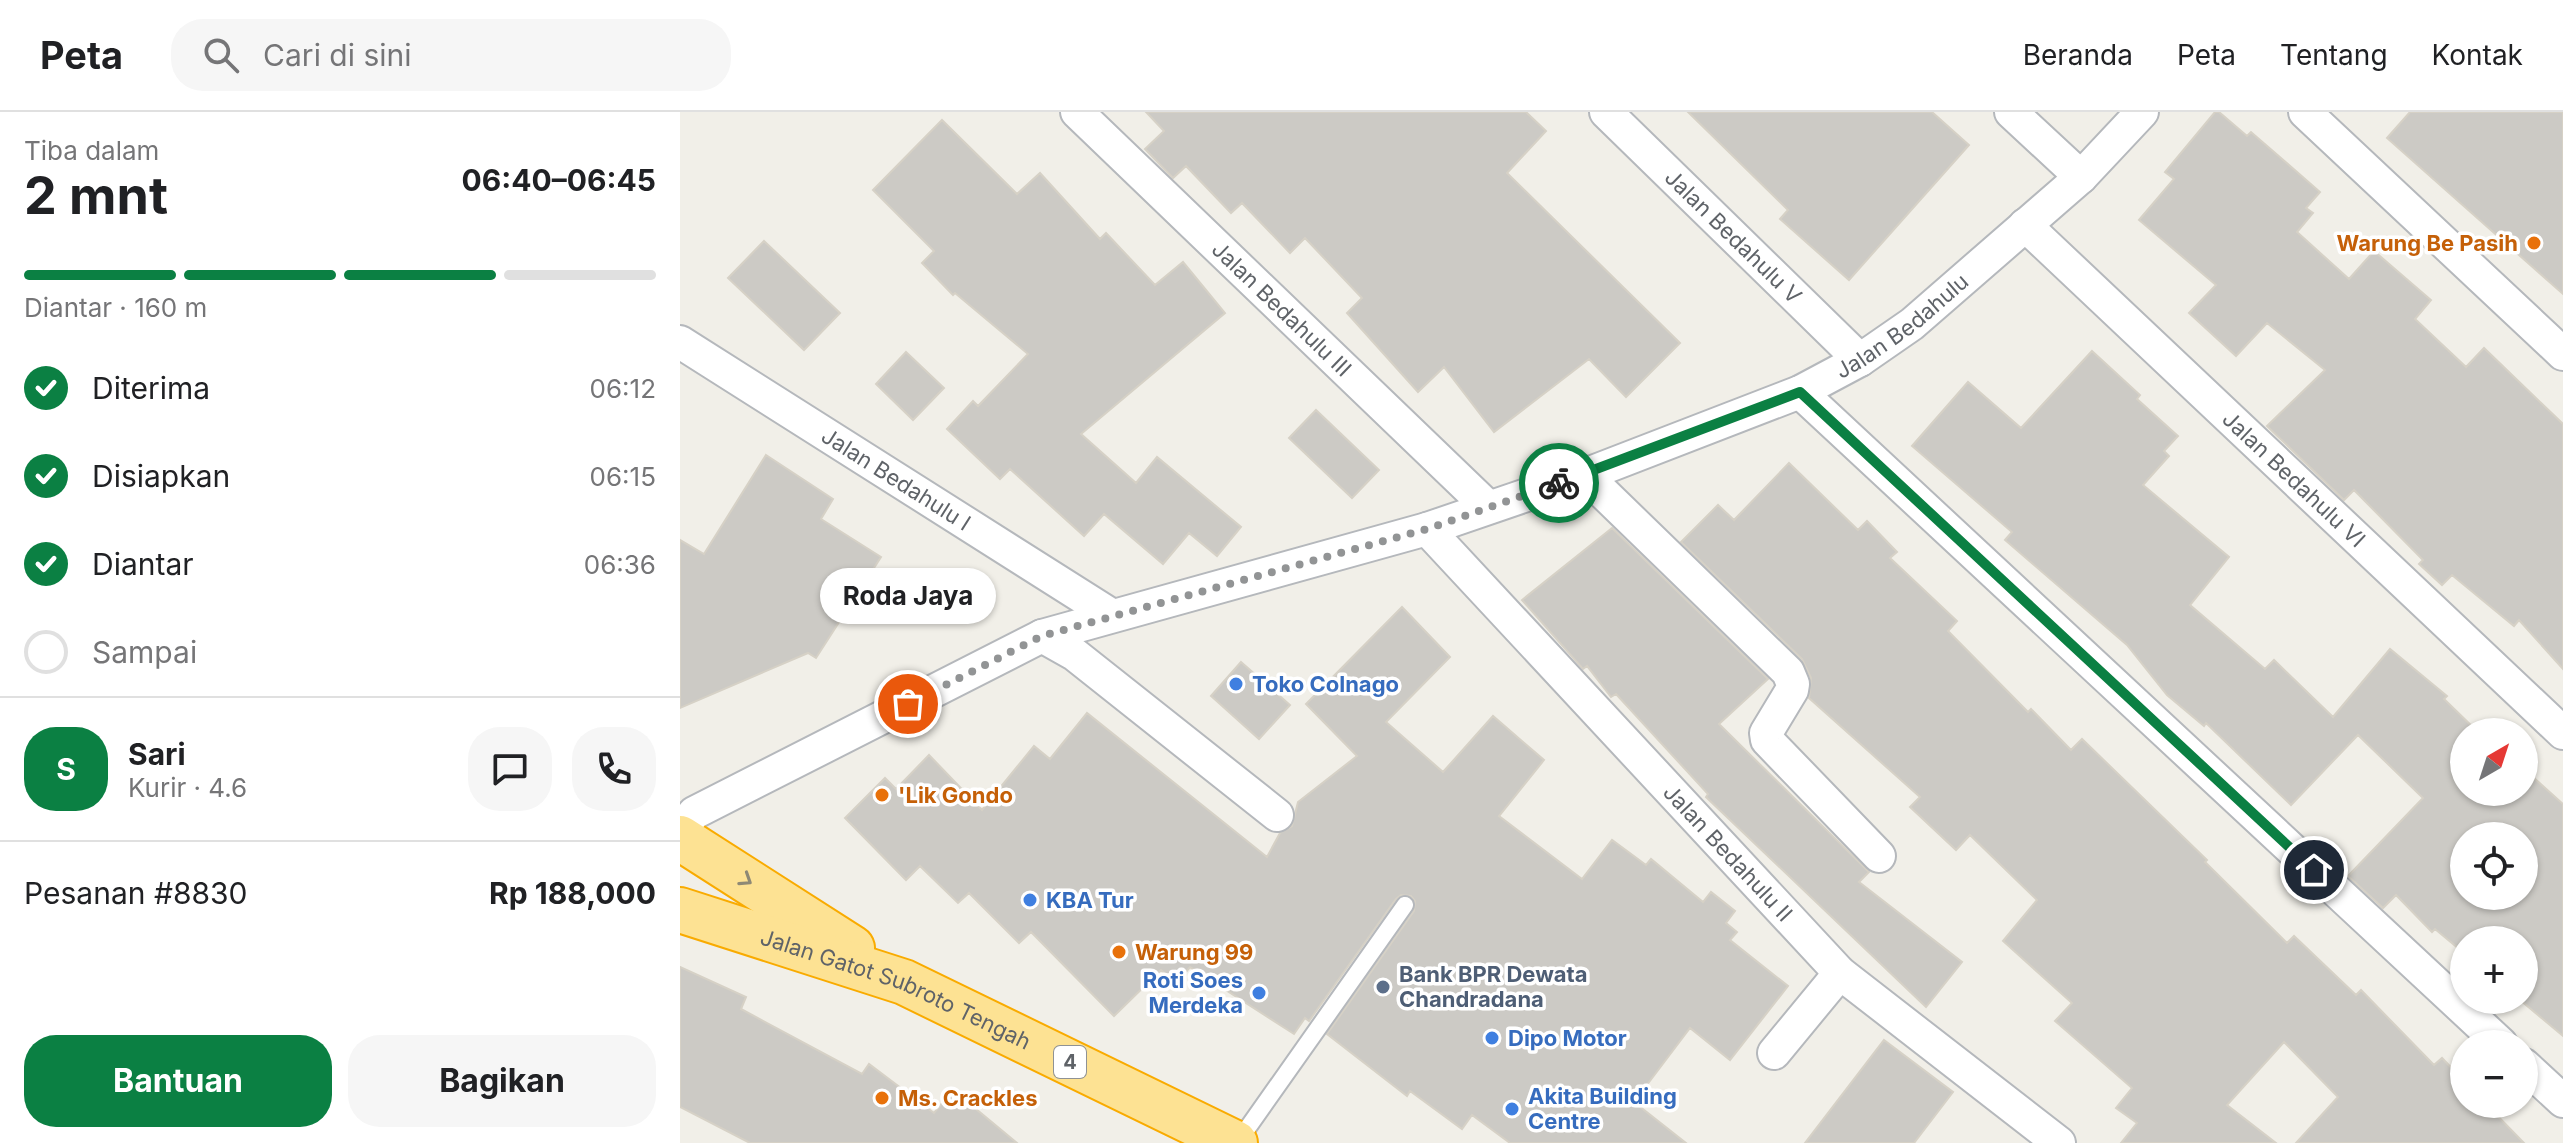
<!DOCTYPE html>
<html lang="id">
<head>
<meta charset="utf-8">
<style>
	body { margin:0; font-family:Inter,sans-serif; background:#f6f6f6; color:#202124; height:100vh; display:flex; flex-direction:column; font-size:30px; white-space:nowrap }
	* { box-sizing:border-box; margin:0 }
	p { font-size:26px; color:#757577 }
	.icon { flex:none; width:44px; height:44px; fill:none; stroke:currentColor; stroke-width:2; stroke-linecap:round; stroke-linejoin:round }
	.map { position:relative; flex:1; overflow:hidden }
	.sheet { display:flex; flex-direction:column; background:#fff; width:680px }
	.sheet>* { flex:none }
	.needle { width:52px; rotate:39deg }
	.buttons { position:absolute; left:1770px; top:606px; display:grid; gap:16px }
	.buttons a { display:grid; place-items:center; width:88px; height:88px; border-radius:50%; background:#fff; box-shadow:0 2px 6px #0004; font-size:40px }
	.pin { position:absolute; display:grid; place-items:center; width:68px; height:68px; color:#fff; margin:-34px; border:4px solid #fff; border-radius:50%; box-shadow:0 2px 8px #0007 }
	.courier { position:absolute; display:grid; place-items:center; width:80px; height:80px; margin:-40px; border:6px solid #0b8043; border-radius:50%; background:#fff; color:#222; box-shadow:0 2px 10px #0007 }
	.bubble { position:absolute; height:56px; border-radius:28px; background:#fff; box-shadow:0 2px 6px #0004; font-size:26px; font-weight:700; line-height:56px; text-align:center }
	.head em { font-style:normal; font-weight:700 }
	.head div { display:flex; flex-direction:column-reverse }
	.head { display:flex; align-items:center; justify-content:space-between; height:136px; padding:0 24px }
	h1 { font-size:52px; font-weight:700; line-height:60px }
	.bar { display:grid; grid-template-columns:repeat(4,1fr); gap:12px 8px; align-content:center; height:96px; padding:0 24px }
	.bar i { height:10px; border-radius:6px; background:#e0e0e0 }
	.bar .on { background:#0b8043 }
	.bar p { grid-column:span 4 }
	.line { display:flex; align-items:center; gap:20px; padding:0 24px; border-top:2px solid #e0e0e0 }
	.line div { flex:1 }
	.round { display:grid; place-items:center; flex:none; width:84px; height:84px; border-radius:32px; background:#f6f6f6 }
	ol { padding:0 24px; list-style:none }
	li { display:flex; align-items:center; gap:24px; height:88px }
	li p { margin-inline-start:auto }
	li .icon { padding:8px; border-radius:50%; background:#0b8043; color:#fff; stroke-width:4 }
	li:last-child { color:#757577 }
	li i { width:44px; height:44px; border:4px solid #e0e0e0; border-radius:50% }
	.button { display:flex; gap:16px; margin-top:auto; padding:16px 24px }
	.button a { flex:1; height:92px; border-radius:32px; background:#0b8043; color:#fff; font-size:32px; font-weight:700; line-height:92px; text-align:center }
	.button a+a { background:#f6f6f6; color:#202124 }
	header { display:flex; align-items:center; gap:48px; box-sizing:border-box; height:112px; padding:0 40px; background:#fff; border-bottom:2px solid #e0e0e0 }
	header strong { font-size:38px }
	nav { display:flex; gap:44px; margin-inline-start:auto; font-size:28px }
	.search { width:560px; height:72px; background:#f6f6f6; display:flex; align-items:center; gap:20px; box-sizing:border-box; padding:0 28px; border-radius:32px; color:#757577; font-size:30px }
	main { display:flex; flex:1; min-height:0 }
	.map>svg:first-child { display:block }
	.building { fill:#cccac5; stroke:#d6d1c6; stroke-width:2; fill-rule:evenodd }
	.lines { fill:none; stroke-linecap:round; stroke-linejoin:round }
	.lane-casing { stroke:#b5b8bc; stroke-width:20 }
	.street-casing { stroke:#b5b8bc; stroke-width:36 }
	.highway-casing { stroke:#f9ab00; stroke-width:48 }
	.lane { stroke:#fff; stroke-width:16 }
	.street { stroke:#fff; stroke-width:32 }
	.highway { stroke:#fde293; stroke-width:44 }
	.oneway { stroke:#8e8975 }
	.done { stroke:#929495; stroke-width:8; stroke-dasharray:0 14.4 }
	.route { stroke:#0b8043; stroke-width:10 }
	.food-dot { fill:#e8710a; stroke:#fff; stroke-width:3 }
	.shop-dot { fill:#3f7fe0; stroke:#fff; stroke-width:3 }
	.service-dot { fill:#5c6f8a; stroke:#fff; stroke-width:3 }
	.labels { text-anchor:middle; stroke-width:7; stroke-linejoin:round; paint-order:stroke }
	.shield { fill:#fff; stroke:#8f9295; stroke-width:2 }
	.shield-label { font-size:20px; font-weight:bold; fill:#5f6368 }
	.street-label { font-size:22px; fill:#5f6368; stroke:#fff }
	.food-label { font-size:22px; font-weight:bold; fill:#c56008; stroke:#fff; text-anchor:start }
	.shop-label { font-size:22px; font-weight:bold; fill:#366cbe; stroke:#fff; text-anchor:start }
	.service-label { font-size:22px; font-weight:bold; fill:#4e5e75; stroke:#fff; text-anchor:start }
</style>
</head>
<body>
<header>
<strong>Peta</strong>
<div class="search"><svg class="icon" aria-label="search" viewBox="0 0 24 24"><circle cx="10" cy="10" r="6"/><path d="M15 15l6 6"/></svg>Cari di sini</div>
<nav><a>Beranda</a><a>Peta</a><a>Tentang</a><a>Kontak</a></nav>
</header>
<main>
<section class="sheet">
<div class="head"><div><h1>2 mnt</h1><p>Tiba dalam</p></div><em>06:40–06:45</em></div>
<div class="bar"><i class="on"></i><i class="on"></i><i class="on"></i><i></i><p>Diantar · 160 m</p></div>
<ol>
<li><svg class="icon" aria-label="check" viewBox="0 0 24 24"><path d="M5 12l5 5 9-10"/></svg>Diterima<p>06:12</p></li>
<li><svg class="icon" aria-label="check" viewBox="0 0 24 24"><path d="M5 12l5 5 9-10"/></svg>Disiapkan<p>06:15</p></li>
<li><svg class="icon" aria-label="check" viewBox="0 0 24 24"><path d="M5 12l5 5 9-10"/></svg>Diantar<p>06:36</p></li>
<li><i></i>Sampai</li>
</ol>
<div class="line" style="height:144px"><b class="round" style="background:#0b8043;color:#fff">S</b><div><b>Sari</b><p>Kurir · 4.6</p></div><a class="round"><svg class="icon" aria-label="chat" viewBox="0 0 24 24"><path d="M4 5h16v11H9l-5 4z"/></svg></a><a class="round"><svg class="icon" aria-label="phone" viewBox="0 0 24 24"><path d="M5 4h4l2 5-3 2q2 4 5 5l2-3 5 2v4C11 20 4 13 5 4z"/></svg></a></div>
<div class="line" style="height:104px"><div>Pesanan #8830</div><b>Rp 188,000</b></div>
<div class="button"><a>Bantuan</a><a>Bagikan</a></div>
</section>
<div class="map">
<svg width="1883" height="1031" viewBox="0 0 1883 1031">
	<rect width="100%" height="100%" fill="#f1efe8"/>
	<path class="building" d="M466 0H846L866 19 827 61 1000 231 946 285 909 247 814 320 764 255 738 280 667 201 682 186 625 126 610 141 562 91 551 101 506 54 493 66 465 37 484 19Z
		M1008 0H1252L1289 33 1169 168 1100 107 1108 98Z
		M1535 0H1539L1567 24 1571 20 1640 80 1626 96 1633 101 1617 120 1669 167 1694 139 1751 188 1735 207 1786 255 1804 236 1883 312V557L1839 508 1834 514 1772 463 1762 473 1739 452 1743 448 1674 378 1664 388 1587 314 1645 258 1587 211 1556 244 1509 201 1536 173 1459 108 1494 67 1485 60Z
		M1730 0H1883V182L1707 26Z
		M262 8 337 82 360 61 420 127 426 121 475 173 503 150 545 201 401 322 456 371 477 345 561 415 537 444 509 421 483 452 424 402 404 424 330 357 320 367 267 317 293 289 298 294 348 242 275 181 273 183 242 151 254 139 193 78Z
		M84 129 160 201 124 238 48 166Z
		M1412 239 1460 283 1457 287 1498 324 1484 339 1489 344 1463 373 1549 445 1510 493 1585 557 1594 548 1653 605 1710 537 1767 584 1764 587 1798 620H1784V680H1844V657L1883 692V924L1840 888H1844V828H1784V841L1755 817 1752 820 1716 783 1703 796 1668 764 1743 686 1678 623 1611 693 1526 611 1524 614 1487 583 1447 533 1325 428 1332 420 1232 334 1288 270 1341 316ZM1784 724H1844V784H1784Z
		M226 240 264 276 233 308 196 272Z
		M636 298 699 358 672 386 609 326Z
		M86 343 153 387 141 407 201 445 136 546 128 541 0 596V428L24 442Z
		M1109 351 1178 418 1187 409 1217 440 1210 446 1277 509 1268 519 1348 600 1351 597 1391 638 1402 627 1527 748 1525 750 1607 831 1614 824 1676 883 1681 878 1754 953 1762 946 1784 969V992H1806L1844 1031H1616L1658 985 1604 930 1547 993 1596 1031H1441L1457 1011 1436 996 1452 976 1375 909 1392 891 1323 829 1357 788 1290 723 1276 738 1230 695 1240 685 1129 586 1131 566 1122 547 1001 430 1038 393 1054 408Z
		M932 416 1088 567 1039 612 1189 760 1179 770 1282 850 1246 895 1026 685 1028 682 936 582 931 585 907 554 903 557 842 488Z
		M722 495 770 545 706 610 763 660 813 604 864 648 819 704 902 767 932 728 966 753 971 747 1023 790 1031 780 1055 799 1046 811 1057 820 1050 828 1108 874 1050 948 1010 916 954 990 1006 1031H830L792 1003 782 1017 730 979 727 984 647 922 734 799 735 789 731 784 721 783 716 787 629 909 625 906 614 922 510 855 497 871 481 858 434 904 351 820 339 831 289 781 278 791 240 754 226 768 165 706 205 666 216 677 249 643 302 698 354 634 370 647 407 601 587 745 600 721 612 714 618 690 677 644 626 592Z
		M561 550 610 593 579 627 531 584Z
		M0 855 66 885 61 897 182 962 189 952 254 1001 273 978 337 1031H70L0 995Z
		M1204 928 1273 980 1234 1031H1125Z"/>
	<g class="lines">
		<defs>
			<path id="lane" d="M557 1031 725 793"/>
			<g id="street">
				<path id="s1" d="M397 0 808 395"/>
				<path id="s2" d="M926 0 1180 248"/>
				<path d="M1331 0 1401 65"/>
				<path d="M1625 0 1883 242"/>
				<path id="s3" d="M1345 113 1883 621"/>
				<path id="s4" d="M0 230 431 503"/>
				<path d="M1120 280 1821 932"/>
				<path d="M905 363 1108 560 1113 572 1112 578 1086 621 1087 628 1199 744"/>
				<path id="s5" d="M747 417 1160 861 1379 1031"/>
				<path d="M362 524 394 542 597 703"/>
				<path id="s6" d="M0 719 14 701 362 524 747 417 905 363 1120 280 1180 248 1232 212 1401 65 1462 0"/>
				<path d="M1094 941 1160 861"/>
				<path d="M1844 953 1883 989"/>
			</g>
			<g id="highway">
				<path d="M0 726 172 836"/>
				<path id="s7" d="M0 798 224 870 555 1031"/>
			</g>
		</defs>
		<use href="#lane" class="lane-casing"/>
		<use href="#street" class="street-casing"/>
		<use href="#highway" class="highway-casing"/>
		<use href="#lane" class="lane"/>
		<use href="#street" class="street"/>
		<use href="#highway" class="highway"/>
	</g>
	<defs><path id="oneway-chevron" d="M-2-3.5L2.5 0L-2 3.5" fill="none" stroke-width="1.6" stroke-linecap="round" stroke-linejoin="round" transform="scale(2)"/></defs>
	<use class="oneway" href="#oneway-chevron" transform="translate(66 768) rotate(33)"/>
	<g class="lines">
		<path class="done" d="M228 592 362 524 747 417 879 371"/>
		<path class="route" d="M879 371 1120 280 1634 758"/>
	</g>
	<g class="food-dot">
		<circle cx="1854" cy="131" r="8"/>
		<circle cx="202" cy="683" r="8"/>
		<circle cx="439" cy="840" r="8"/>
		<circle cx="202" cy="986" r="8"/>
	</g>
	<g class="shop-dot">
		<circle cx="556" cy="572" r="8"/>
		<circle cx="350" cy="788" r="8"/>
		<circle cx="579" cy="881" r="8"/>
		<circle cx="812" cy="926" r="8"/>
		<circle cx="832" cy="997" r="8"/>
	</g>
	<circle class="service-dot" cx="703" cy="875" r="8"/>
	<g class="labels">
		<rect class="shield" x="374" y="934" width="32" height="32" rx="6"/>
		<g class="shield-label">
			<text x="390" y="957">4</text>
		</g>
		<g class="street-label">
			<text dy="8" stroke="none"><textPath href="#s2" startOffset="178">Jalan Bedahulu V</textPath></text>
			<text dy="8" stroke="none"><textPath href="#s1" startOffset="284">Jalan Bedahulu III</textPath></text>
			<text dy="8" stroke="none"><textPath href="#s6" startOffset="1332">Jalan Bedahulu</textPath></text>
			<text dy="8" stroke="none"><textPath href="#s4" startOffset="256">Jalan Bedahulu I</textPath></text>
			<text dy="8" stroke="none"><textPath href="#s3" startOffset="370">Jalan Bedahulu VI</textPath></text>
			<text dy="8" stroke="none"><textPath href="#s5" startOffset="442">Jalan Bedahulu II</textPath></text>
			<text dy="8" stroke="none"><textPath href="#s7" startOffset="230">Jalan Gatot Subroto Tengah</textPath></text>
		</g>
		<g class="food-label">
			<text x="1838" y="139" text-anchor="end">Warung Be Pasih</text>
			<text x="218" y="691">'Lik Gondo</text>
			<text x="455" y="848">Warung 99</text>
			<text x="218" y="994">Ms. Crackles</text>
		</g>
		<g class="shop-label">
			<text x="572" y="580">Toko Colnago</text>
			<text x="366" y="796">KBA Tur</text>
			<text x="563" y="876" text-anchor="end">Roti Soes<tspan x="563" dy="25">Merdeka</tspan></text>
			<text x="828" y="934">Dipo Motor</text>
			<text x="848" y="992">Akita Building<tspan x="848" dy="25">Centre</tspan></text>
		</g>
		<g class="service-label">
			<text x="719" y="870">Bank BPR Dewata<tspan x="719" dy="25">Chandradana</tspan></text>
		</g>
	</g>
</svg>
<div class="buttons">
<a><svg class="needle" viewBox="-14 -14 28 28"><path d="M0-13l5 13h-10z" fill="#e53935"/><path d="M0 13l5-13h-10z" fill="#757577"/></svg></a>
<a><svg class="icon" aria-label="locate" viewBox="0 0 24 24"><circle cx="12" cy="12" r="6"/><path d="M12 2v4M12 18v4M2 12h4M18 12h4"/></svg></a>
<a>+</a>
<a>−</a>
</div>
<div class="pin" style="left:228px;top:592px;background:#ea580c"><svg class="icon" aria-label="bag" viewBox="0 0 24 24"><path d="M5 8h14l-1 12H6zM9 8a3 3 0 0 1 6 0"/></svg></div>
<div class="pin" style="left:1634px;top:758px;background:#1f2937"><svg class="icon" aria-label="home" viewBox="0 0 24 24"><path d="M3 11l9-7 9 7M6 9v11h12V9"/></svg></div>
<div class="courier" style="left:879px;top:371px"><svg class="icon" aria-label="bike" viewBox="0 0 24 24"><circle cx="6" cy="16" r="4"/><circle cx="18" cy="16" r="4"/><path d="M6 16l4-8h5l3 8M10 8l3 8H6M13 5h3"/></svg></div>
<div class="bubble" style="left:140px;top:456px;width:176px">Roda Jaya</div>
</div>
</main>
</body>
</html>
